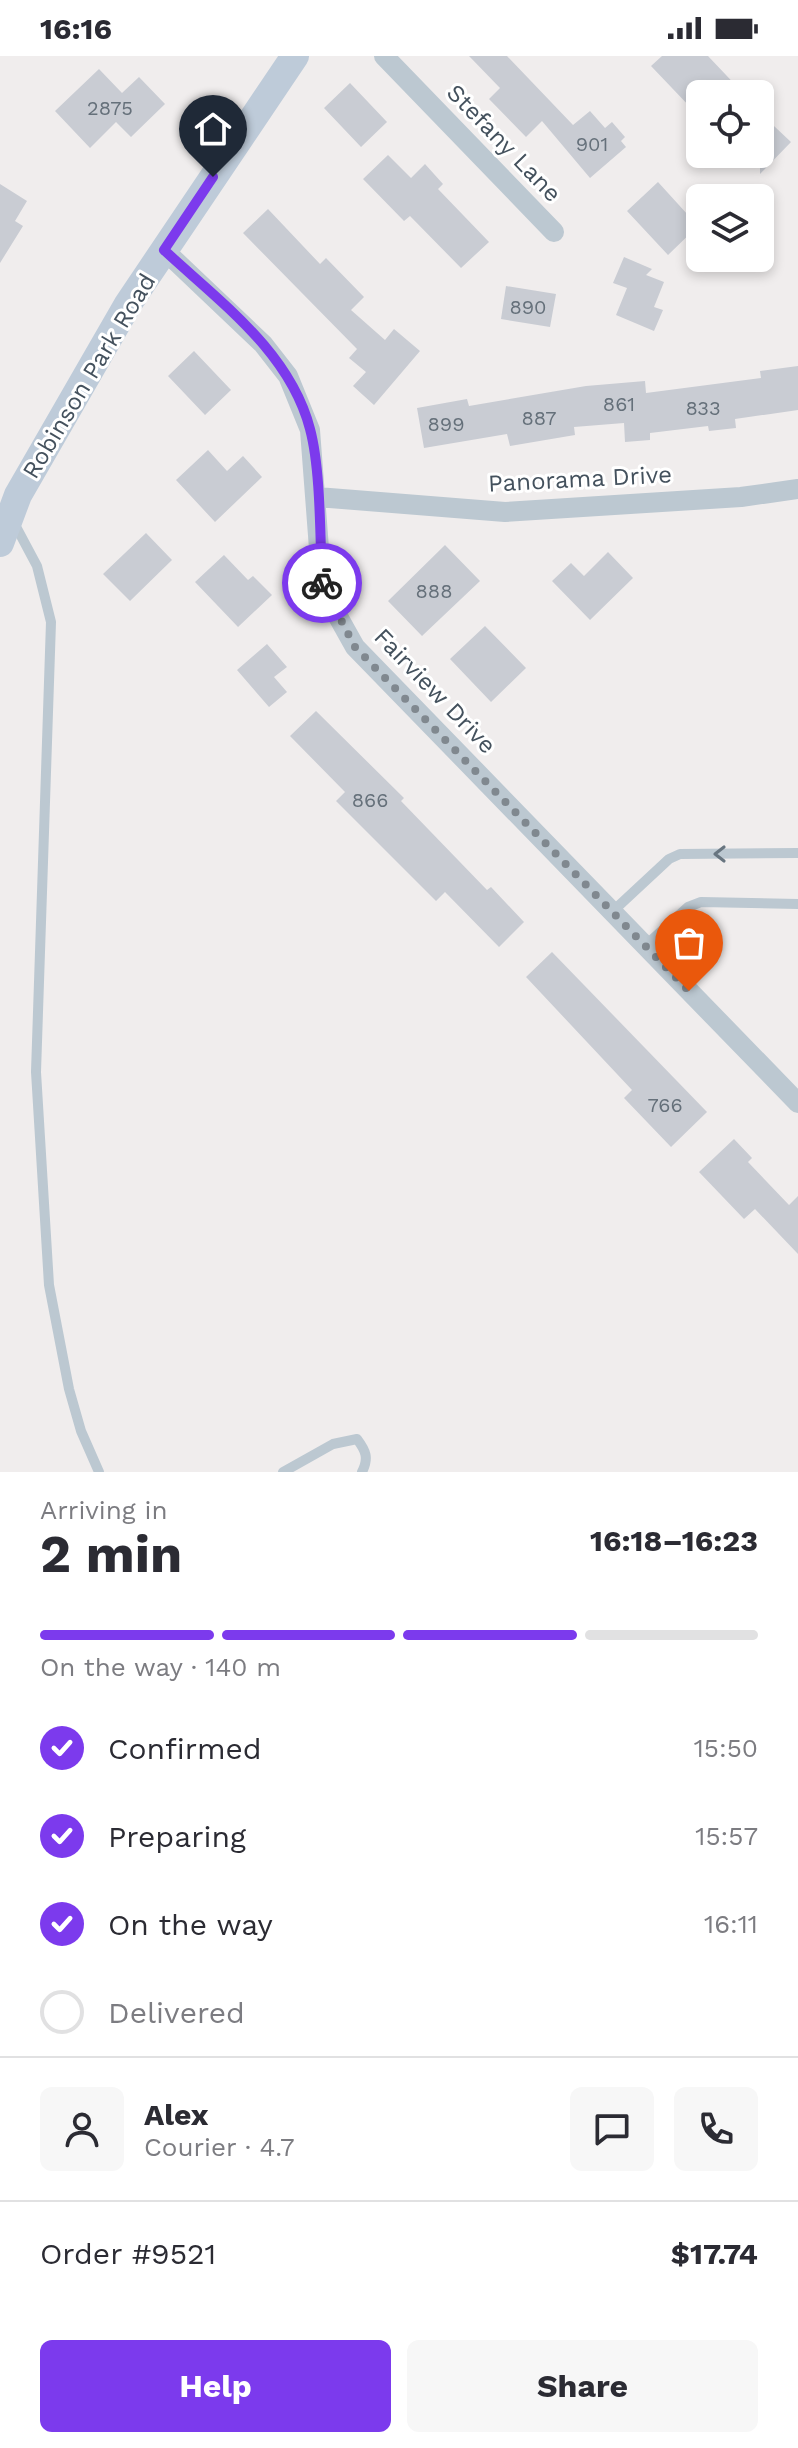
<!DOCTYPE html>
<html lang="en">
<head>
<meta charset="utf-8">
<style>
	body { margin:0; font-family:"Work Sans",sans-serif; background:#f7f7f7; color:#2b2b33; height:100vh; display:flex; flex-direction:column; font-size:30px; white-space:nowrap }
	* { box-sizing:border-box; margin:0 }
	p { font-size:26px; color:#7c7c81 }
	.icon { flex:none; width:44px; height:44px; fill:none; stroke:currentColor; stroke-width:2; stroke-linecap:round; stroke-linejoin:round }
	.map { position:relative; height:1416px; overflow:hidden }
	.drawer { display:flex; flex-direction:column; background:#fff; flex:1 }
	.drawer>* { flex:none }
	.fabs { position:absolute; left:686px; top:24px; display:grid; gap:16px }
	.fabs a { display:grid; place-items:center; width:88px; height:88px; border-radius:12px; background:#fff; box-shadow:0 4px 12px #0003; font-size:40px }
	.pin { position:absolute; display:grid; place-items:center; width:68px; height:68px; color:#fff; margin:-82px -34px; border-radius:50% 50% 50% 0; rotate:-45deg; box-shadow:0 0 8px #0007 }
	.pin .icon { rotate:45deg }
	.courier { position:absolute; display:grid; place-items:center; width:80px; height:80px; margin:-40px; border:6px solid #7c3aed; border-radius:50%; background:#fff; color:#222; box-shadow:0 2px 10px #0007 }
	.summary em { font-style:normal; font-weight:700 }
	.summary div { display:flex; flex-direction:column-reverse }
	.summary { display:flex; align-items:center; justify-content:space-between; height:136px; padding:0 40px }
	h1 { font-size:52px; font-weight:700; line-height:60px }
	.bar { display:grid; grid-template-columns:repeat(4,1fr); gap:12px 8px; align-content:center; height:96px; padding:0 40px }
	.bar i { height:10px; border-radius:6px; background:#e1e1e2 }
	.bar .on { background:#7c3aed }
	.bar p { grid-column:span 4 }
	.line { display:flex; align-items:center; gap:20px; padding:0 40px; border-top:2px solid #e1e1e2 }
	.line div { flex:1 }
	.round { display:grid; place-items:center; flex:none; width:84px; height:84px; border-radius:12px; background:#f7f7f7 }
	ol { padding:0 40px; list-style:none }
	li { display:flex; align-items:center; gap:24px; height:88px }
	li p { margin-inline-start:auto }
	li .icon { padding:8px; border-radius:50%; background:#7c3aed; color:#fff; stroke-width:4 }
	li:last-child { color:#7c7c81 }
	li i { width:44px; height:44px; border:4px solid #e1e1e2; border-radius:50% }
	.action { display:flex; gap:16px; margin-top:auto; padding:16px 40px }
	.action a { flex:1; height:92px; border-radius:12px; background:#7c3aed; color:#fff; font-size:32px; font-weight:700; line-height:92px; text-align:center }
	.action a+a { background:#f7f7f7; color:#2b2b33 }
	.status { display:flex; justify-content:space-between; align-items:center; height:56px; padding:0 40px; background:#fff; direction:ltr }
	.status svg { height:22px; fill:currentColor }
	.map>svg:first-child { display:block }
	.building { fill:#c9ccd3 }
	.lines { fill:none; stroke-linecap:round; stroke-linejoin:round }
	.lane { stroke:#bcc8d1; stroke-width:10 }
	.street { stroke:#bcc8d1; stroke-width:20 }
	.secondary { stroke:#becbd9; stroke-width:28 }
	.oneway { stroke:#687580 }
	.done { stroke:#80888f; stroke-width:8; stroke-dasharray:0 14.4 }
	.route { stroke:#7c3aed; stroke-width:10 }
	.labels { text-anchor:middle; stroke-width:6; stroke-linejoin:round; paint-order:stroke }
	.number-label { font-size:20px; fill:#65707a }
	.street-label { font-size:24px; fill:#44515d; stroke:#fff }
</style>
</head>
<body>
<div class="status"><b>16:16</b><svg viewBox="0 0 49 12"><path d="M0 12V9h3v3zM5 12V6h3v6zM10 12V3h3v9zM15 12V0h3v12zM26 1h20v11H26zM47 4h2v5h-2z"/></svg></div>
<div class="map">
<svg width="798" height="1416" viewBox="0 0 798 1416">
	<rect width="100%" height="100%" fill="#f0eded"/>
	<path class="building" d="M469 0H507L573 69 590 55 605 72 612 66 625 81 621 85 626 91 590 122 542 65 526 81 489 43 500 32Z
		M662 0H708L744 38H700V45L692 53 651 10Z
		M99 13 122 37 139 21 165 48 131 81 116 66 90 92 55 55Z
		M350 27 387 66 361 91 324 52Z
		M760 57 791 86 760 118Z
		M388 99 411 122 425 108 443 128 438 133 489 186 461 212 410 160 404 165 363 123Z
		M658 126 698 170 668 199 627 155Z
		M0 128 27 145 15 165 23 170 0 207Z
		M268 153 320 208 326 202 364 241 351 254 385 284 394 273 420 295 374 349 353 330 366 316 349 302 357 293 243 177Z
		M624 201 652 213 646 219 664 226 654 251 663 254 654 275 616 259 627 232 613 227Z
		M506 230 556 238 550 271 501 263Z
		M194 295 231 334 205 359 168 320Z
		M798 310V354L735 363 736 372 709 375 708 370 650 377V384L625 386 624 367 574 371 575 379 510 390 507 378 424 392 417 352 467 343 469 350 586 330 645 325 646 337 761 322 760 315Z
		M208 394 227 415 243 400 262 421 215 466 176 424Z
		M146 477 172 504 130 545 103 518Z
		M445 489 480 525 422 580 388 545Z
		M608 496 633 522 590 564 552 525 571 507 584 520Z
		M224 499 248 524 253 520 272 539 238 571 195 526Z
		M485 570 526 612 491 646 450 603Z
		M267 588 287 611 274 621 287 636 269 651 237 614Z
		M316 655 404 742 401 745 487 834 491 831 524 866 499 891 445 836 436 845 336 745 345 736 290 680Z
		M552 896 707 1056 671 1091 624 1042 632 1034 526 921Z
		M734 1083 752 1102 748 1106 789 1149 798 1140V1198L755 1153 744 1163 699 1116Z"/>
	<g class="lines">
		<path class="lane" d="M13 465 37 510 51 566 36 1016 49 1229 69 1333 81 1375 99 1416
			M612 856 669 803 680 798 798 797
			M645 890 688 851 701 846 798 848
			M283 1416 333 1388 357 1383C366 1395 369 1402 362 1416"/>
		<path class="street" d="M384 0 554 176
			M164 194 263 288 288 320 310 374 322 532 355 591 798 1047
			M317 441 505 456 741 441 798 433"/>
		<path class="secondary" d="M0 487 18 439 128 248 295 0"/>
	</g>
	<defs><path id="oneway-chevron" d="M-2-3.5L2.5 0L-2 3.5" fill="none" stroke-width="1.6" stroke-linecap="round" stroke-linejoin="round" transform="scale(2)"/></defs>
	<use class="oneway" href="#oneway-chevron" transform="translate(720 798) rotate(180)"/>
	<g class="lines">
		<path class="done" d="M322 527 355 591 689 935"/>
		<path class="route" d="M213 121 164 194C220 246 290 296 310 373 321 414 320 483 322 527"/>
	</g>
	<g class="labels">
		<g class="number-label">
			<text x="110" y="59">2875</text>
			<text x="592" y="95">901</text>
			<text x="528" y="258">890</text>
			<text x="619" y="355">861</text>
			<text x="703" y="359">833</text>
			<text x="539" y="369">887</text>
			<text x="446" y="375">899</text>
			<text x="434" y="542">888</text>
			<text x="370" y="751">866</text>
			<text x="665" y="1056">766</text>
		</g>
		<g class="street-label">
			<text transform="translate(504 87) rotate(46)" y="8">Stefany Lane</text>
			<text transform="translate(89 320) rotate(-59)" y="8">Robinson Park Road</text>
			<text transform="translate(580 423) rotate(-3)" y="8">Panorama Drive</text>
			<text transform="translate(435 635) rotate(46)" y="8">Fairview Drive</text>
		</g>
	</g>
</svg>
<div class="fabs">
<a><svg class="icon" aria-label="locate" viewBox="0 0 24 24"><circle cx="12" cy="12" r="6"/><path d="M12 2v4M12 18v4M2 12h4M18 12h4"/></svg></a>
<a><svg class="icon" aria-label="layers" viewBox="0 0 24 24"><path d="M12 4l9 5-9 5-9-5zM3 14l9 5 9-5"/></svg></a>
</div>
<div class="pin" style="left:689px;top:935px;background:#ea580c"><svg class="icon" aria-label="bag" viewBox="0 0 24 24"><path d="M5 8h14l-1 12H6zM9 8a3 3 0 0 1 6 0"/></svg></div>
<div class="pin" style="left:213px;top:121px;background:#1f2937"><svg class="icon" aria-label="home" viewBox="0 0 24 24"><path d="M3 11l9-7 9 7M6 9v11h12V9"/></svg></div>
<div class="courier" style="left:322px;top:527px"><svg class="icon" aria-label="bike" viewBox="0 0 24 24"><circle cx="6" cy="16" r="4"/><circle cx="18" cy="16" r="4"/><path d="M6 16l4-8h5l3 8M10 8l3 8H6M13 5h3"/></svg></div>
</div>
<section class="drawer">
<div class="summary"><div><h1>2 min</h1><p>Arriving in</p></div><em>16:18–16:23</em></div>
<div class="bar"><i class="on"></i><i class="on"></i><i class="on"></i><i></i><p>On the way · 140 m</p></div>
<ol>
<li><svg class="icon" aria-label="check" viewBox="0 0 24 24"><path d="M5 12l5 5 9-10"/></svg>Confirmed<p>15:50</p></li>
<li><svg class="icon" aria-label="check" viewBox="0 0 24 24"><path d="M5 12l5 5 9-10"/></svg>Preparing<p>15:57</p></li>
<li><svg class="icon" aria-label="check" viewBox="0 0 24 24"><path d="M5 12l5 5 9-10"/></svg>On the way<p>16:11</p></li>
<li><i></i>Delivered</li>
</ol>
<div class="line" style="height:144px"><a class="round"><svg class="icon" aria-label="person" viewBox="0 0 24 24"><circle cx="12" cy="8" r="4"/><path d="M4 21q1-7 8-7t8 7"/></svg></a><div><b>Alex</b><p>Courier · 4.7</p></div><a class="round"><svg class="icon" aria-label="chat" viewBox="0 0 24 24"><path d="M4 5h16v11H9l-5 4z"/></svg></a><a class="round"><svg class="icon" aria-label="phone" viewBox="0 0 24 24"><path d="M5 4h4l2 5-3 2q2 4 5 5l2-3 5 2v4C11 20 4 13 5 4z"/></svg></a></div>
<div class="line" style="height:104px"><div>Order #9521</div><b>$17.74</b></div>
<div class="action"><a>Help</a><a>Share</a></div>
</section>
</body>
</html>
